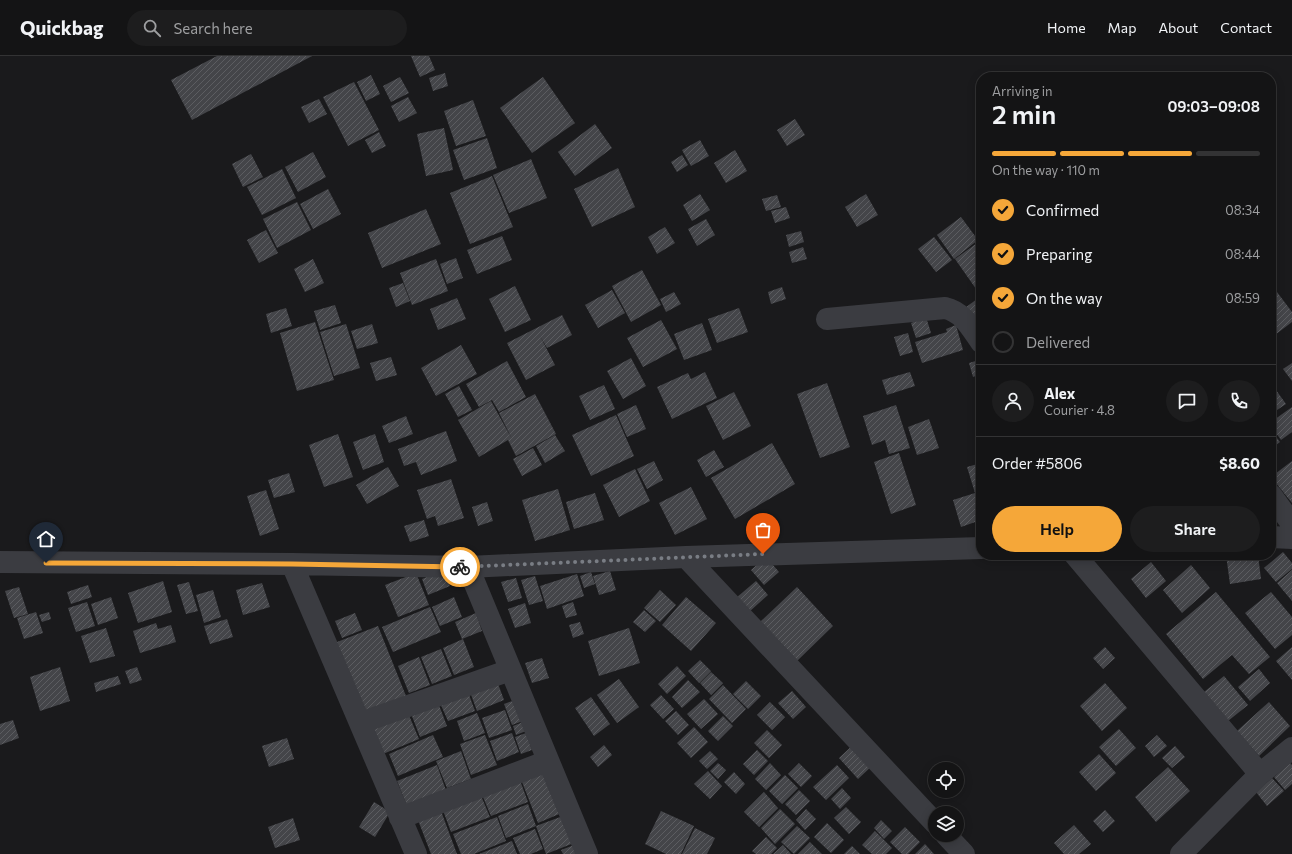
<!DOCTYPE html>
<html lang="en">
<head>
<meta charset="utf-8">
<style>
	body { margin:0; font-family:Commissioner,sans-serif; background:#1d1d1e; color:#f1f3f6; height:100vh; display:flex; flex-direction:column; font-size:15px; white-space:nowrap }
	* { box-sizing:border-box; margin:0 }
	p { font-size:13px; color:#9d9ea0 }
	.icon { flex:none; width:22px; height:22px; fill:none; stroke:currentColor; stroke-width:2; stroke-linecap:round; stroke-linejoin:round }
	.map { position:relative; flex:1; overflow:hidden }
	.sheet { position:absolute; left:976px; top:16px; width:300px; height:488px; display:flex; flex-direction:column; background:#141415; border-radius:16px; box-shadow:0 2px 10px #0003,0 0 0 1px #333334 }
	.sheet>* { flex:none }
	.fabs { position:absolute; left:928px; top:706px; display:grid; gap:8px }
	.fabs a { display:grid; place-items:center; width:36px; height:36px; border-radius:50%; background:#141415; box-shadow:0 2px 10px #0003,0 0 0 1px #333334; font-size:20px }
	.pin { position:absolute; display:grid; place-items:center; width:34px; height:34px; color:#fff; margin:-41px -17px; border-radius:50% 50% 50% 0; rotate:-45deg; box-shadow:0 0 4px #0007 }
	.pin .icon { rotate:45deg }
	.courier { position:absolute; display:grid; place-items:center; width:40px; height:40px; margin:-20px; border:3px solid #f5a739; border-radius:50%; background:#fff; color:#222; box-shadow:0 1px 5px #0007 }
	.head em { font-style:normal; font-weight:600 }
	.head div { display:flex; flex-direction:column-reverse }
	.head { display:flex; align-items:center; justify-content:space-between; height:68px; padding:0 16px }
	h1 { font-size:26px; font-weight:600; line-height:30px }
	.bar { display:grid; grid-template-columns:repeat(4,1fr); gap:6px 4px; align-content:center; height:48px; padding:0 16px }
	.bar i { height:5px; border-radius:3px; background:#333334 }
	.bar .current { background:#f5a739 }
	.bar p { grid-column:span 4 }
	.line { display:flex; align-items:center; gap:10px; padding:0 16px; border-top:1px solid #333334 }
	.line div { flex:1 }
	.round { display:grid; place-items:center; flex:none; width:42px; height:42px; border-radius:21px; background:#1d1d1e }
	ol { padding:0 16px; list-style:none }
	li { display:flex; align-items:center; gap:12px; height:44px }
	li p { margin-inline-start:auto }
	li .icon { padding:4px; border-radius:50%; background:#f5a739; color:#111; stroke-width:4 }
	li:last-child { color:#9d9ea0 }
	li i { width:22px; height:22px; border:2px solid #333334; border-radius:50% }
	.primary-button { display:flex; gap:8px; margin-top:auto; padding:8px 16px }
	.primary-button a { flex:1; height:46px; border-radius:24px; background:#f5a739; color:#111; font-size:16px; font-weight:600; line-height:46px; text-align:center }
	.primary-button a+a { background:#1d1d1e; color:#f1f3f6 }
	header { display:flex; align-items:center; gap:24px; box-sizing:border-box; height:56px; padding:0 20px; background:#141415; border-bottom:1px solid #333334 }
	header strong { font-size:19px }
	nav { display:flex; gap:22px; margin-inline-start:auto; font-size:14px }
	.search { width:280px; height:36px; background:#1d1d1e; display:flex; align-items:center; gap:10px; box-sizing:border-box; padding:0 14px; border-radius:22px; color:#9d9ea0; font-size:15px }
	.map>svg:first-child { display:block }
	.building { fill:url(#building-hatch) }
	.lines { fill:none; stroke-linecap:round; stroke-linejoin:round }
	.minor { stroke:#3b3c41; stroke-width:22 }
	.done { stroke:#797d84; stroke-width:4; stroke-dasharray:0 7.2 }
	.route { stroke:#f5a739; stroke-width:5 }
</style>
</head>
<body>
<header>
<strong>Quickbag</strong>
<div class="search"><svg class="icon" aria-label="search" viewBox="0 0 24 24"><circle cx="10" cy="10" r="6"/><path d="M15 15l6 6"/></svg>Search here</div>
<nav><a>Home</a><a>Map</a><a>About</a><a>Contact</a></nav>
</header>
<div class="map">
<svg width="1292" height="798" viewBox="0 0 1292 798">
	<defs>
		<pattern id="building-hatch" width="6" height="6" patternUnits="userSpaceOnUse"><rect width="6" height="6" fill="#444549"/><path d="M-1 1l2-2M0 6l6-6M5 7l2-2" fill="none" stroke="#5c5d61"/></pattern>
	</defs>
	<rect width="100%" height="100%" fill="#1a1a1c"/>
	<path class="building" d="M217 0H312L192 64 171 24Z
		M411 0H429L435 14 420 21Z
		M445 17 448 30 433 35 429 22Z
		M371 19 380 38 366 45 357 26Z
		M400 21 409 37 391 46 383 30Z
		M543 21 575 67 532 97 500 52Z
		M354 26 379 74 348 90 323 41Z
		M408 41 417 57 399 66 391 50Z
		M319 43 327 58 309 67 301 51Z
		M473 44 486 80 456 90 444 55Z
		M795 63 805 79 787 90 777 74Z
		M595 68 612 92 575 120 558 96Z
		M444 72 453 114 426 120 417 78Z
		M379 76 386 90 372 97 365 84Z
		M487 82 497 112 464 124 453 94Z
		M700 84 709 100 691 110 682 94Z
		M735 94 747 115 726 127 714 107Z
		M313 96 326 121 298 136 285 111Z
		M251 98 263 121 243 131 232 108Z
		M682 99 688 109 677 116 671 106Z
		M531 103 547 142 509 157 493 119Z
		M618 112 635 151 592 171 574 133Z
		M282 113 296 142 262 159 247 131Z
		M492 120 513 171 470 188 450 137Z
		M328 133 341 158 313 173 300 148Z
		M700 138 710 154 692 165 683 149Z
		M866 138 878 159 857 171 845 151Z
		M777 139 781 151 766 155 762 143Z
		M297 146 311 174 277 192 263 163Z
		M786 151 790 162 775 167 771 155Z
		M426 153 441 188 382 212 368 177Z
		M961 161 978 184 954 203 937 179Z
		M706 163 715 179 697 190 688 173Z
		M665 171 675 187 657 198 648 181Z
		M266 174 278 197 259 207 247 184Z
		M801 175 804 186 789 191 786 179Z
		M502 180 512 204 477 218 467 194Z
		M934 181 952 204 936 216 918 193Z
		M981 184V240L955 203Z
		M803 191 807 203 792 207 789 196Z
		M456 202 463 222 447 228 440 208Z
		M313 203 324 227 305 236 294 213Z
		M436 203 448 235 412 249 400 217Z
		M642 214 661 249 631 266 612 230Z
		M403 227 410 245 396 251 389 232Z
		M1271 228 1292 256V266L1271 282Z
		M515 230 531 264 505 276 489 243Z
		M782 231 786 243 771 248 768 236Z
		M612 234 625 257 598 272 585 249Z
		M674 236 681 248 666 256 660 243Z
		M981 240V274L965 252Z
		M457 242 466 263 438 274 430 253Z
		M335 249 341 267 320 274 314 255Z
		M286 252 292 270 271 277 266 258Z
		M739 252 748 276 717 287 708 263Z
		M562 259 572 279 547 292 540 280 555 309 526 324 507 287Z
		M926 261 931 277 916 282 911 267Z
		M661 264 677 293 643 311 627 282Z
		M315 266 334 324 297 335 280 277Z
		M702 267 712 294 684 304 674 278Z
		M346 268 360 312 334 320 320 276Z
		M372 268 378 287 357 293 351 275Z
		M956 269 963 294 922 307 915 286 947 276 946 273Z
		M908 277 913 296 900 300 894 281Z
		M461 289 477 318 436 340 421 312Z
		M391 301 397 319 376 325 370 307Z
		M631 302 646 330 623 343 607 315Z
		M979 304 981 312V318L973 321 969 307Z
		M507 305 526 341 499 356 492 344 479 351 466 328Z
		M1292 307V325L1283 313Z
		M705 316 717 342 672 363 657 331 688 317 691 323Z
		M910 316 915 330 887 339 882 324Z
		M827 327 850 391 820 402 797 338Z
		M1271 327 1286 348 1271 358Z
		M604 329 615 353 590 364 579 340Z
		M459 330 472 354 458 361 445 338Z
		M734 336 751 370 723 384 706 350Z
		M535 338 556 378 516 400 508 384 479 401 458 364 491 345 512 383 499 357Z
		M636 349 646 373 627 381 617 358Z
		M896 349 910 392 889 398 885 384 872 389 863 360Z
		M1292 351V376L1281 384 1271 370V366Z
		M616 359 634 400 591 420 572 379Z
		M406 360 413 378 389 387 382 370Z
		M929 363 939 392 917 399 908 371Z
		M1271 374 1280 386 1271 393Z
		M446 375 457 405 421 419 416 406 404 410 398 393Z
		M338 378 353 421 324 431 309 389Z
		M375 378 384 406 363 414 353 386Z
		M555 379 565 395 545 407 536 390Z
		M772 387 795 428 735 463 711 422Z
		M533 392 542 409 522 420 513 403Z
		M714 394 724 411 706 421 697 404Z
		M899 397 916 449 891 458 874 406Z
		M654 405 663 424 647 433 637 413Z
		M1292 405V447L1271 421Z
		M981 407V464L961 471 953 444 975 437 967 411Z
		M388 411 399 430 367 448 356 429Z
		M635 413 650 445 619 461 603 429Z
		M289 417 295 436 274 442 268 424Z
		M451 423 464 462 438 470 435 460 427 463 417 434Z
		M691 431 707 463 675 479 659 447Z
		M558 433 570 474 535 485 522 444Z
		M266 434 279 473 260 480 247 440Z
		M595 437 604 464 574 473 566 446Z
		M487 446 493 465 478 470 472 451Z
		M424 464 429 480 410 486 404 470Z
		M1283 496 1292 507V513L1276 526 1264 512Z
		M1226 499H1258L1261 523 1230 528Z
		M766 501 779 516 764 529 751 514Z
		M1151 506 1166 525 1146 542 1131 523Z
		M1191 509 1210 532 1182 557 1163 534Z
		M444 514 450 530 428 539 422 523Z
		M1292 514V545L1277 527Z
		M610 515 616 534 599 539 593 520Z
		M591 516 595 528 584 532 580 520Z
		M416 517 429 549 398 561 385 529Z
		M577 518 584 540 547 553 540 530Z
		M535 520 543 545 529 549 521 524Z
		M516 522 522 542 508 546 501 526Z
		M163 525 172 556 138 567 128 537Z
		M756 525 768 539 749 556 736 542Z
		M189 526 198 555 186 558 177 529Z
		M262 527 270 551 243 559 236 534Z
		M88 529 92 541 71 548 67 536Z
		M19 531 28 558 14 562 5 535Z
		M797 531 833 570 796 606 759 567Z
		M213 534 221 561 204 567 196 539Z
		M660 534 676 549 660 566 644 552Z
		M1216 536 1270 601 1249 618 1232 599 1203 623 1166 578Z
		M1271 536 1292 561V579L1275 593 1245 557Z
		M111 541 118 562 98 569 91 548Z
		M454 541 462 561 440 570 432 551Z
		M686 541 716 567 691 595 662 569Z
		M87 546 95 570 76 576 68 552Z
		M573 546 577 559 566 562 562 550Z
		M525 547 531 567 515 572 508 553Z
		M430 551 441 576 393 596 382 571Z
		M644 554 656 565 645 576 633 566Z
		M36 556 43 577 24 583 17 562Z
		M49 556 51 563 42 566 39 559Z
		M355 557 362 574 342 582 335 565Z
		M476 557 482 575 462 583 455 566Z
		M227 563 233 581 210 588 204 570Z
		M580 566 584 578 573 582 569 569Z
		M156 567 158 573 171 569 176 586 140 597 133 575Z
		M378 570 408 645 363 664 332 588Z
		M106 572 115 600 90 607 81 580Z
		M629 572 640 607 599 620 588 585Z
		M463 583 474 611 454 619 443 592Z
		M1105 591 1115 602 1103 613 1093 602Z
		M1292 591V624L1276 605Z
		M441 593 452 620 432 628 421 601Z
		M419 601 430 629 409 637 398 610Z
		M542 602 549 622 532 627 525 607Z
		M700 604 711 615 699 627 688 615Z
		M677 610 686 620 667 638 658 628Z
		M60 611 70 645 40 655 30 621Z
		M137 611 142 624 130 628 125 615Z
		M1259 613 1270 627 1250 645 1238 631Z
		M711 616 723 627 711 639 700 627Z
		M118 620 121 628 96 636 94 627Z
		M1224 620 1248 649 1228 665 1204 636Z
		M619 623 639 651 617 667 597 639Z
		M688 624 700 636 682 652 672 641Z
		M497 625 504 644 477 655 470 636Z
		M746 625 761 640 748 653 733 638Z
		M1105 627 1127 652 1102 675 1080 650Z
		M723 629 746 653 732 667 709 643Z
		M792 635 806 651 793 663 778 647Z
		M468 636 475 655 448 665 440 647Z
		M661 639 674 653 663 663 650 649Z
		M591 641 610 668 594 680 575 652Z
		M704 643 718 658 701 673 687 658Z
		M437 644 447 670 420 681 410 655Z
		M515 644 523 665 512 669 504 648Z
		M770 646 785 661 772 674 757 659Z
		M1269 646 1290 670 1259 700 1237 675Z
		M505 654 512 674 489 682 482 662Z
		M676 655 689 669 678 679 665 665Z
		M408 657 419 683 383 698 372 672Z
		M477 657 485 677 464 685 457 665Z
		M723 660 733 670 718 685 708 675Z
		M13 664 19 682 0 689V668Z
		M523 666 526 675 516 679 513 670Z
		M694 671 708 686 691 702 677 687Z
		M1119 673 1136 692 1116 710 1099 691Z
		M767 674 782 689 769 702 754 687Z
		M512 677 519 696 497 705 490 685Z
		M526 677 532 694 521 698 515 681Z
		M433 679 443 701 398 720 389 698Z
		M485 679 497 709 471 719 460 688Z
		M1157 679 1167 690 1154 701 1145 690Z
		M287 682 294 703 269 711 262 690Z
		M854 688 873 709 858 723 839 702Z
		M604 689 612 699 598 711 590 701Z
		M1175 690 1185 701 1172 712 1162 702Z
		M757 694 768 705 754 719 743 708Z
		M461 695 471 723 447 732 436 705Z
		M710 695 718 703 707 713 699 705Z
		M1099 698 1116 717 1096 735 1079 716Z
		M718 707 726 714 718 723 710 715Z
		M770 707 781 719 766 734 755 723Z
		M799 707 812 720 801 731 788 718Z
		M1290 707 1292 709V728L1285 734 1274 721Z
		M437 709 448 740 409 755 397 725Z
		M837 709 849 722 826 744 813 731Z
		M1168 711 1190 735 1156 766 1135 741Z
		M708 715 722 730 710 743 694 728Z
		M548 716 564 756 538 767 522 726Z
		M734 716 745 728 736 738 724 726Z
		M518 719 528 746 491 760 480 734Z
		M785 719 798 732 782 748 769 735Z
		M1272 722 1284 735 1267 750 1256 736Z
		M842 732 851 742 840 753 831 743Z
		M799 734 810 745 796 759 785 748Z
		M479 735 490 761 451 776 441 749Z
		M764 736 778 752 759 771 744 756Z
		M374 746 390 756 375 781 359 771Z
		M528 748 536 770 506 782 498 760Z
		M846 751 861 766 849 778 834 762Z
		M780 753 795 768 775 788 761 772Z
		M806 753 816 763 805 774 796 764Z
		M1105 754 1115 765 1103 776 1093 765Z
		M441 755 457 798H431L418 764Z
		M661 755 694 770 681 798H666L645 788Z
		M563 760 574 787 546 798 536 770Z
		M497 761 506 785 474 798H461L453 778Z
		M293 762 300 784 275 792 268 771Z
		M881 764 892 775 884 783 874 772Z
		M827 767 844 784 831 797 814 781Z
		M1074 769 1091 788 1079 798H1064L1054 787Z
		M797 770 810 782 794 798 781 786Z
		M905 771 920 786 908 798H902L890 786Z
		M695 772 715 782 707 798H682Z
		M535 773 543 793 531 798H520L513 782Z
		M875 775 892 792 886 798H872L862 789Z
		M766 781 777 792 771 798H756L752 795Z
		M512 785 517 798H479Z
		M810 786 822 798H798Z
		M925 788 934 798H915Z
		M574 789 578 798H563L561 794Z
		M783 789 791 798H773Z
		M852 790 860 798H844Z"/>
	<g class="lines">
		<path class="minor" d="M827 263 945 252C963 256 971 272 981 286
			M1271 439 1292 468
			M1271 481 1292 482
			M1075 499 1260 718
			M686 501 935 767
			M0 506 292 508 468 511 686 501 981 492
			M292 508 416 798
			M468 511 587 798
			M360 667 510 614
			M400 762 548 705
			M946 779 964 798
			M1181 798 1260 718 1292 692"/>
	</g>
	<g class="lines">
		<path class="done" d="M460 511 763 498"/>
		<path class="route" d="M46 507 292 508 460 511"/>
	</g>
</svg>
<div class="fabs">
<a><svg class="icon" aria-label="locate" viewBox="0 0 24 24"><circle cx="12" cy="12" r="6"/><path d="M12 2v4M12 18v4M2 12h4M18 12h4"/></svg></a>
<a><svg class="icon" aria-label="layers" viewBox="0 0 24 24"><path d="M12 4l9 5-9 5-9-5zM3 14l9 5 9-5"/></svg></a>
</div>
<div class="pin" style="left:763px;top:498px;background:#ea580c"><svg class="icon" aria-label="bag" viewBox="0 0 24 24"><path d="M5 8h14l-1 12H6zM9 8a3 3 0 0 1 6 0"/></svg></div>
<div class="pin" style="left:46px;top:507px;background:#1f2937"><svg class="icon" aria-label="home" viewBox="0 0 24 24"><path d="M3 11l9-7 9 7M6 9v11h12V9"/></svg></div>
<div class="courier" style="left:460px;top:511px"><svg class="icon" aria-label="bike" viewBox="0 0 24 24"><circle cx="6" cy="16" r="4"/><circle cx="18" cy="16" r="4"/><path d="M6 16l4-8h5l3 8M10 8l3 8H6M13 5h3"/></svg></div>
<section class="sheet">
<div class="head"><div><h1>2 min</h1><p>Arriving in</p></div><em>09:03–09:08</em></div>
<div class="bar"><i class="current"></i><i class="current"></i><i class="current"></i><i></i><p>On the way · 110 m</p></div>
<ol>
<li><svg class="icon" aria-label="check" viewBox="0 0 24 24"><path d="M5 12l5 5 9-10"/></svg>Confirmed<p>08:34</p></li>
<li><svg class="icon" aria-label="check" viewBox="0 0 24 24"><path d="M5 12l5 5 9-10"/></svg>Preparing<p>08:44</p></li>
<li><svg class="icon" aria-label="check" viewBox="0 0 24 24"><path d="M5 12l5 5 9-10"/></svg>On the way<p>08:59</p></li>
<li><i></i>Delivered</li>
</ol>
<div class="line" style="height:72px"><a class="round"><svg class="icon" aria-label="person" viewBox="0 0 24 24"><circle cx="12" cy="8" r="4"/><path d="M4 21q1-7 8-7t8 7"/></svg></a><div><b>Alex</b><p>Courier · 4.8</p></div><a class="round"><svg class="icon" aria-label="chat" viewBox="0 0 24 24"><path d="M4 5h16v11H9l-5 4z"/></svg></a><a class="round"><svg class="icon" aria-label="phone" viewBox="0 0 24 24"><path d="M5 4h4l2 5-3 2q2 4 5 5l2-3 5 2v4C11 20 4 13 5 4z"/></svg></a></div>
<div class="line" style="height:52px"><div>Order #5806</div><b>$8.60</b></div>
<div class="primary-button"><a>Help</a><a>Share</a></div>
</section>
</div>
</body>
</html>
